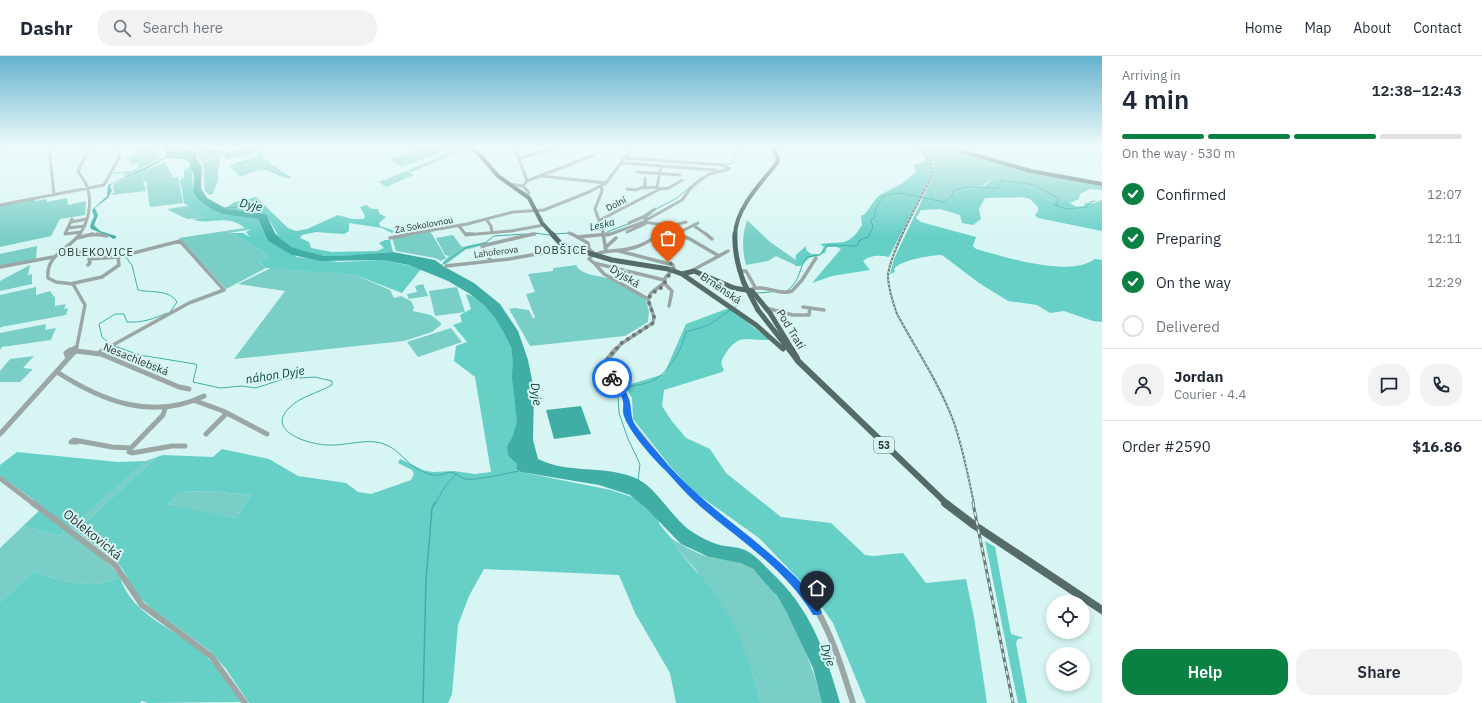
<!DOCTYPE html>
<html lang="en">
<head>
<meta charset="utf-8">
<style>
	body { margin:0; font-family:"IBM Plex Sans",sans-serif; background:#f2f2f3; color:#1f2937; height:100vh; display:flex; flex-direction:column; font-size:15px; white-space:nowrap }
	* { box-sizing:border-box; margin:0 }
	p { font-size:13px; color:#747a83 }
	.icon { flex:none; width:22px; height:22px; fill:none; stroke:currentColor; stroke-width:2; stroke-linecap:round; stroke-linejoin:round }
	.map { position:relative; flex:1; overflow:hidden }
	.sheet { display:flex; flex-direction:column; background:#fff; width:380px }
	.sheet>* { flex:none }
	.tools { position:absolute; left:1046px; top:539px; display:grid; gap:8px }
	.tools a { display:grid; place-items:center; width:44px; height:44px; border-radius:50%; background:#fff; box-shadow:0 2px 6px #0003; font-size:20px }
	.pin { position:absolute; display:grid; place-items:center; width:34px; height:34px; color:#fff; margin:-41px -17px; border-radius:50% 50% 50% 0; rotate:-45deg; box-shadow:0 0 4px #0007 }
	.pin .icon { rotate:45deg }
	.courier { position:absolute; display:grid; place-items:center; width:40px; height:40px; margin:-20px; border:3px solid #1a73e8; border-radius:50%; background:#fff; color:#222; box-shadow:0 1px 5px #0007 }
	.summary em { font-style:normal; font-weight:600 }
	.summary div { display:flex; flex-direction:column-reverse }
	.summary { display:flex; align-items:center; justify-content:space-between; height:68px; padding:0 20px }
	h1 { font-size:26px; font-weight:600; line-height:30px }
	.bar { display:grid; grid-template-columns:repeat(4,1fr); gap:6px 4px; align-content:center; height:48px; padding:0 20px }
	.bar i { height:5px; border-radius:3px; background:#e0e1e3 }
	.bar .selected { background:#0b8043 }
	.bar p { grid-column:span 4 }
	.line { display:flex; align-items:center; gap:10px; padding:0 20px; border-top:1px solid #e0e1e3 }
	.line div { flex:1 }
	.round { display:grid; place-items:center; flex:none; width:42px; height:42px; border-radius:16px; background:#f2f2f3 }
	ol { padding:0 20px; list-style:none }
	li { display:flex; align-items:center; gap:12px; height:44px }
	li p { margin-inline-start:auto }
	li .icon { padding:4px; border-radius:50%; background:#0b8043; color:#fff; stroke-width:4 }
	li:last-child { color:#747a83 }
	li i { width:22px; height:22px; border:2px solid #e0e1e3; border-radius:50% }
	.cta { display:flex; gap:8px; margin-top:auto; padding:8px 20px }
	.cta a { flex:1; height:46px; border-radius:16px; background:#0b8043; color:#fff; font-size:16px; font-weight:600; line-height:46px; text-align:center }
	.cta a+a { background:#f2f2f3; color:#1f2937 }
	header { display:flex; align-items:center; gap:24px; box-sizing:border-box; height:56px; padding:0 20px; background:#fff; border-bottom:1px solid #e0e1e3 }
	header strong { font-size:19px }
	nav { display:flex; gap:22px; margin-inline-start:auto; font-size:14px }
	.search { width:280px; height:36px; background:#f2f2f3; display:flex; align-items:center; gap:10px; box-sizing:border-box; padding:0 14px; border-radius:16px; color:#747a83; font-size:15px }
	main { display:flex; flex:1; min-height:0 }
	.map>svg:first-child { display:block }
	.green { fill:#79cec6 }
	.forest { fill:#66cfc6; fill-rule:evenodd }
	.water { fill:#41aea5 }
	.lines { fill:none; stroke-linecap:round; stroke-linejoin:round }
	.stream-far1 { stroke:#41aea5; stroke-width:1 }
	.stream { stroke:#41aea5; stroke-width:1.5 }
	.minor-far3 { stroke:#9aa7a5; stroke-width:3 }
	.minor-far2 { stroke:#9aa7a5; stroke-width:3.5 }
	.minor-far1 { stroke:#9aa7a5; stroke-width:5 }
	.minor { stroke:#9aa7a5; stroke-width:6 }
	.major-far3 { stroke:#546b68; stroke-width:4 }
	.major-far2 { stroke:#546b68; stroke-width:5 }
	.major-far1 { stroke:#546b68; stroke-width:6 }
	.major { stroke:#546b68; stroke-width:8 }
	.rail-far1-casing { stroke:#687b79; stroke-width:2 }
	.rail-casing { stroke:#687b79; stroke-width:3 }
	.rail-far1 { stroke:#d7f6f3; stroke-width:1; stroke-dasharray:2; stroke-linecap:butt }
	.rail { stroke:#d7f6f3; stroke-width:1.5; stroke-dasharray:4.5; stroke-linecap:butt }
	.major-bridge { stroke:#546b68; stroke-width:5 }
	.route { fill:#1a73e8 }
	.done { stroke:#687a78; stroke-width:4; stroke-dasharray:0 7.2 }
	.labels { text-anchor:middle; stroke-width:4; stroke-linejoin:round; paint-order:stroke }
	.far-street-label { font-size:9px; fill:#2c3836; stroke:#d7f6f3 }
	.far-water-label { font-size:10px; font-style:italic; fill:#11423e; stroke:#d7f6f3 }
	.shield { fill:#d7f6f3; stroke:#5f716f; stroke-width:1 }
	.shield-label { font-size:10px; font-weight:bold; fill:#2c3836 }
	.far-quarter-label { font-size:11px; letter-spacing:1px; fill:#2c3836; stroke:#d7f6f3 }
	.street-label { font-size:11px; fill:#2c3836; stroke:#d7f6f3 }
	.water-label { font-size:12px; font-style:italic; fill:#11423e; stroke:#d7f6f3 }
	.near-street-label { font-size:13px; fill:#2c3836; stroke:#d7f6f3 }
</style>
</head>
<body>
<header>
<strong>Dashr</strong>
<div class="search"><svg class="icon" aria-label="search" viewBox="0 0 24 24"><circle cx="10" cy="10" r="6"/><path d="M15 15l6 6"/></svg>Search here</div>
<nav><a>Home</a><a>Map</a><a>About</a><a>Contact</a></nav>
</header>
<main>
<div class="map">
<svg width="1102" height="647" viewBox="0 0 1102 647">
	<rect width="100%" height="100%" fill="#d7f6f3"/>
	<path class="green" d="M133 91H156V95L161 102 128 119 123 120 125 117 113 118 114 116 133 115 139 110V107L131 109 130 102 124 103 127 100 137 98Z
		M423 91H454L402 111 390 103Z
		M465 91 468 92 411 116 408 114Z
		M919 91H944L1035 117 1102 129V134L1090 133 1080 138 1079 143 1070 147 1046 144C1037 131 1003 120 987 126 984 128 983 131 980 131 973 132 967 132 961 134 949 139 953 145 936 143L932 133V131L929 129 934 120V105Z
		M204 94 217 97 221 100 202 106 198 100 199 95Z
		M221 101 218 116V124L213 138 210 139 205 135 203 107Z
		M260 104 268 110 240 121 232 112Z
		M165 106 173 121 168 122 178 121 183 147 150 151 146 125H143L146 135 111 139 114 136 113 130 115 127Z
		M407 115 414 119 386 131 379 126Z
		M35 142V145L47 143V146L67 142 68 149 86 145 85 159 60 163 51 180 0 191V149Z
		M187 150 209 161 187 163C183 161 170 155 167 153Z
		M747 164 770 186 796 204 795 209 776 200 768 205 746 209C742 194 742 179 747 164Z
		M245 172 247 174 229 177H233C245 186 258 191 269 201L259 205 266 212 226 233 179 182Z
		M430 175 446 202 441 205 435 202 396 195 392 182Z
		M453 179 462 191 485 186 491 187 465 194 445 209 443 206 449 200 445 199 436 182Z
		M37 190 36 203 0 211V198Z
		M30 209 28 219 32 218V228L0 235V225Z
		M576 209C581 220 600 219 610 223 623 228 635 237 646 244L649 256 648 266 625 280 530 290 509 253 515 252 529 254 533 262H535L526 238 535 236 528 218 553 215V212Z
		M271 212 355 219 390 234 394 242 401 240 411 245 414 251 413 255 431 259 441 267V269L432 276 404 285 234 303 285 235 238 228Z
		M423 228 428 240 409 243 407 238 417 236 415 230Z
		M36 231V239L50 235 55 242V250L66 248 64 253 68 252 66 259 1 271 0 273V239Z
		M457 231 465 256 435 260 429 235Z
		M46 268 45 274 56 272 51 284 2 291 0 294V277Z
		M451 272 462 286 418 301 407 286Z
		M34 300 23 312 33 313 20 326H0V315L10 303Z
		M157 401 76 475 70 471 146 405Z
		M210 435 251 439 236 462 168 450 176 436Z
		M23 470 60 480 67 474 112 511 120 521C89 536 64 524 33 516L0 546V492Z
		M671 482C683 490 695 497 709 501 720 504 732 503 742 507 780 523 814 609 822 647H761L752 615 696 514 677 493Z"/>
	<path class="forest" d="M248 91H259C261 105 281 114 292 122 283 124 273 115 264 114 260 113 254 116 250 116L249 115 251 113H260L267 111 263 107 257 108 261 106 260 104 232 112 230 109 258 100 254 96 227 104 225 101 227 99 223 98Z
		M923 97 930 107 932 117 889 201C880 199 870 199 863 205L870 214 832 220 812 227 841 193 837 191H827L825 197 809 202 801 210H795L796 199 806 190V194L811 198H820L824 191 820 188C842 185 849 191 862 169L861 160 865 158 878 140 903 127 916 116 913 109 926 105Z
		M191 110C193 119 192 135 195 141 197 144 202 145 205 148 222 160 238 159 258 163L268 185 297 201 339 206 382 204 422 212 402 237 355 219 266 212 259 205 269 201C258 191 245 186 233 177H243L250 181 246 176 251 173 247 174C228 155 208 171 193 163L208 161 195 155 184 147 180 124 184 122V114Z
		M993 124C1011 124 1035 129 1046 144L1066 145 1077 151 1084 150 1085 147H1095L1102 144V175L1038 162 1035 159 1038 155V151L1030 143 1023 141 985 142 979 153 981 163 973 169 962 167 960 159 940 153 921 154 916 162 921 166 976 181 973 190 976 193C1005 201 1069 222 1095 203L1102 204V266L1093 265 1064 255 1050 257 1037 249 1008 245 979 227 942 199C931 199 901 204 894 213L895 216 890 218 894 203 929 129 932 131V133L936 143H948L960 134 982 131Z
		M256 141 288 172 296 175 307 173 338 159 352 163H364L365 160 360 151 366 149 372 153H378L380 158 386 161 379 167 380 170 392 174 394 176 392 177 382 172 349 167V175L344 178 316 176 302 179 300 182 309 186 311 192 332 196 377 195 384 192 379 187 385 184H390L393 196C357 198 314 209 283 185 274 177 271 160 261 157 250 153 237 158 225 152L235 146Z
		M466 238C488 243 510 281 513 302 514 313 512 324 514 336 515 346 518 356 517 366 516 380 506 385 508 400L517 408 516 413 521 416 611 434 635 442 656 458 660 469 671 482 677 493 718 541 738 578 752 615 761 647H676L670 617 635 557 619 519 484 513 469 540 458 569 452 638 448 647H249L226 613 210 595 151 552 136 538 123 514 116 505 76 475 157 401 163 399 213 401 222 393 269 403 298 420 346 427 358 436 371 438 411 424 414 418 412 414 398 407 400 403 423 414 433 416 454 415 475 418 491 416 475 321 454 305 456 290 467 286 453 269 462 266 460 259 471 253ZM210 435 251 439 236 462 168 449 177 436Z
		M729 252 770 284C749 285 739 276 726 297 721 304 720 307 724 314L722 316 664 334 662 350 671 364 686 382 710 393 726 417 781 461 831 467 865 499 874 500 903 497 926 527 966 523 974 561 987 647H866L833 567 811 536 759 482 693 435 670 410 633 363 632 342 625 330 664 318 686 268Z
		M17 396 118 406 146 405 60 480 23 470 43 451 0 419V409Z
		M985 485 995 491 1011 578 1024 582 1018 583 1016 587 1027 647H1018Z
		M33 516C64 524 89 536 120 521 132 561 178 573 206 600 220 614 230 631 241 646L148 647 142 645 140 647H0V546Z"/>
	<path class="water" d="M161 91H182L196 94V101L202 111 201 132 207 142 227 153 266 158 275 177 282 184 292 191 304 195 325 200H341L393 196 435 204 443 210 474 227 500 248 518 275 528 304 534 334 533 384 538 403C568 418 602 409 633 421 654 428 670 459 688 473 698 480 709 486 720 489 729 491 740 491 747 495 756 500 763 508 770 515 811 553 825 595 840 647H822L813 612 787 557 777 540 753 513 741 507 709 501 681 488 645 451 630 439 599 429 521 416 516 413 517 408 508 400 507 391 513 379 517 366 512 321 513 305 511 292 504 277 495 262 484 249 470 238 448 225 409 209 382 204 321 205 292 199 268 185 258 163 223 158 213 154 196 142 193 135 194 121 189 106 185 103 166 102 145 114 113 127 110 130 112 135 108 142 95 152 98 159 94 169 100 175 116 180V182L113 183 109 180 91 173 90 170 94 160 92 154 107 140 108 129 164 102 167 99Z
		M581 350 591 378 554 383 546 354Z"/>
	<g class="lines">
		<path class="stream-far1" d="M247 96 256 94V91
			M726 109 733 107V100L745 96 738 91
			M225 152 253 150 260 158
			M656 153 677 142 702 121
			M646 161 652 157
			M607 176 628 168
			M535 177 549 179
			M554 178 569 177
			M125 200 132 209 138 234C151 237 169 233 177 246L170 256
			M440 210 465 192 485 187 494 180 526 178
			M788 234C802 223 798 212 807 201L820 199 828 189 857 190 860 184 868 181 873 171 871 164 875 161 874 156 883 140 900 137 944 146 954 138 953 135 966 131 999 132 1001 124 1034 129 1058 142 1059 144 1056 147 1058 149H1054L1066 153 1087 151 1090 146 1095 145
			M757 237 771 236
			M735 251 739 248 738 243 742 241
			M111 289 102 281 99 268 115 258H124L127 266C141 267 154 263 167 257
			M114 290 140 299 195 308 197 309 193 326 220 332 242 330 256 332 283 323 315 321 332 325V329C318 337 301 340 289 352 265 376 311 389 328 389 343 390 361 384 376 386 398 390 400 402 416 412 422 416 432 420 439 419 443 419 447 416 451 416 456 417 460 421 465 423 474 425 508 417 519 415
			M623 333C632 329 641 329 650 326 668 319 682 293 686 276L709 269 730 254
			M621 335 618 341 619 357 628 383 640 408 638 424
			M435 448 444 432 456 418"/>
		<path class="stream" d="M423 647 426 524 432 452 435 447"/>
		<path class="minor-far3" d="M49 91 54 139
			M192 91 220 96 224 100
			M515 91 527 125
			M519 102 560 91
			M622 107 715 114
			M637 116 680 119
			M541 120 606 127
			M509 128 523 130 529 137 527 140
			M523 130 527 125 594 99
			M601 130 602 135 595 153 604 179
			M643 132 657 131
			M627 133 636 134 645 130V122
			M660 133 657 131 661 110
			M0 149 104 129 120 100 114 91
			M643 161 655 153
			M72 163 65 178 81 176
			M486 163 491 170 492 177
			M600 164 660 133 669 132 682 124
			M71 166 87 163
			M629 167 643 161 648 163
			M693 169 707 179
			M459 170 466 179 511 175 544 169
			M68 172 85 170
			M627 176 645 168 644 166 670 170 686 166
			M569 177 574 179
			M678 177 698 167
			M79 179C89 166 93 144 86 128 84 123 80 120 78 115L90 91
			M89 179H103
			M404 179 467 168 513 156 544 154 589 136 606 127 633 91
			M529 179 535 178
			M602 179H608L641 167 682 144 690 133 700 124 710 118 729 113 723 109 626 102
			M657 179 666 177 680 179"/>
		<path class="minor-far2" d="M97 178 107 180
			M466 178H473
			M572 178 588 187 589 193 595 198
			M603 178 606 194
			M677 178 690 183 719 200
			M706 178 712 183
			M577 181 609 178
			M77 182 93 178
			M390 182 410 178
			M605 192 616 182
			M619 195 673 209 674 212 665 222 664 227 651 237 648 243
			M58 198 86 196 89 197V203L118 201 180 185 224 234 189 247 102 295
			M593 198 589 203 594 207 664 224
			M594 199C605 193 616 196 628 193 641 191 649 185 659 178
			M491 205 482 190 533 178
			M595 208 604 218 648 243 654 261 653 267 621 288 615 295
			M88 209 90 207 89 203
			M446 210 509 203 571 192
			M0 211 53 201
			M693 214 728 195
			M739 215H746L755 231
			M664 227 672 235 669 250
			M70 228 102 221 119 209 118 201
			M749 234C764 227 777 240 792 235L802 224 816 202
			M803 251 810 252
			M766 252 793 259H809L810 252 824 254
			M69 295 77 290
			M76 295H79
			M76 295 85 249 73 228 56 226 48 222C46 198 67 195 80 178"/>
		<path class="minor-far1" d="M615 294 606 305C608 320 618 326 624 339 628 348 626 358 631 367L667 412 702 448
			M76 295 101 298 179 331 189 333
			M99 297 104 294
			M70 301 67 300 66 297 70 294
			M57 316C102 345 152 365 204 340
			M196 345 223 355 267 378
			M0 378 76 294
			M206 378 226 358
			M77 386H71L74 384 112 391 131 392 163 359 165 353 163 351
			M131 392 129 396 132 397 172 390H185
			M0 422 34 448"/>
		<path class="minor" d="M33 447 115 509 142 549 211 600 245 647
			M701 447C740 482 791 510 818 556 834 584 843 616 853 647"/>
		<path class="major-far3" d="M470 91 479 98 498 120 529 142 542 167 553 179
			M947 91 1031 115 1102 128
			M0 92 8 91
			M735 179C736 152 761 127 777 107L778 102 773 91"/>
		<path class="major-far2" d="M552 178 562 189 612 204 668 213 682 218 756 269 783 293
			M735 178C734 196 738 211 744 227
			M682 218 694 215 734 232 752 235 770 257 793 295
			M758 254 790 295"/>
		<path class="major-far1" d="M790 294 798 305 947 448
			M792 294 797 302"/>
		<path class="major" d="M945 447 974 469 1102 554"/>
		<defs>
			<path id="rail-far1" d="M917 91 931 105 933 118C922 140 887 201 888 222 889 235 893 247 897 258 916 293 939 327 953 364 963 391 968 419 974 448"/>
			<path id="rail" d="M973 447 1013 647"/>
		</defs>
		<use href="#rail-far1" class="rail-far1-casing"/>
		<use href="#rail" class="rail-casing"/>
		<use href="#rail-far1" class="rail-far1"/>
		<use href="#rail" class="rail"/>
		<path class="major-bridge" d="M744 227 758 254"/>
	</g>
	<linearGradient id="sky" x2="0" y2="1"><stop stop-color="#65b2cd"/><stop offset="0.5" stop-color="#edfbfa"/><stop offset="1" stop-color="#edfbfa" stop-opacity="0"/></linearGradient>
	<rect width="1102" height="181" fill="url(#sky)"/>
	<path class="route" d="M609 320H614C620 327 626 334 629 343 632 352 630 360 635 369 644 383 658 396 668 409 700 445 740 471 776 503 793 518 812 535 822 556L820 559H813C786 513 739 484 700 450 688 440 677 427 666 415 654 404 628 374 624 360 622 355 624 349 623 345 621 336 614 329 608 322Z"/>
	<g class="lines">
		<path class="done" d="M612 322 606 314V305L620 288 653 267 654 261 648 244C651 236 656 236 662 231 663 230 674 211 673 209L668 206"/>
	</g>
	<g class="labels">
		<g class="far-street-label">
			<text transform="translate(616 148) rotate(-27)" y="3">Dolní</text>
			<text transform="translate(424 169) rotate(-10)" y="3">Za Sokolovnou</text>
			<text transform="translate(496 196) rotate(-7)" y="3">Lahoferova</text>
		</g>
		<g class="far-water-label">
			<text transform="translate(602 168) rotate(-13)" y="4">Leska</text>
		</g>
		<rect class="shield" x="874" y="381" width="20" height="16" rx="3"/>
		<g class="shield-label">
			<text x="884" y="393">53</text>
		</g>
		<g class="far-quarter-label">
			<text x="561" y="198">DOBŠICE</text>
			<text x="96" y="200">OBLEKOVICE</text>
		</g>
		<g class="street-label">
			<text transform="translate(625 220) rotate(32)" y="4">Dyjská</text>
			<text transform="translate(721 232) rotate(34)" y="4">Brněnská</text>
			<text transform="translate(791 273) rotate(59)" y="4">Pod Tratí</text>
			<text transform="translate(136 303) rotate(22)" y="4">Nesachlebská</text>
		</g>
		<g class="water-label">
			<text transform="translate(251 149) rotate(12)" y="4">Dyje</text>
			<text transform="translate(275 319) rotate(-9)" y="4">náhon Dyje</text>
			<text transform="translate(536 338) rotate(83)" y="4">Dyje</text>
			<text transform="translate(828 599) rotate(72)" y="4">Dyje</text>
		</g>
		<g class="near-street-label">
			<text transform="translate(93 478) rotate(39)" y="5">Oblekovická</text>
		</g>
	</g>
</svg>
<div class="tools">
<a><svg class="icon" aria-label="locate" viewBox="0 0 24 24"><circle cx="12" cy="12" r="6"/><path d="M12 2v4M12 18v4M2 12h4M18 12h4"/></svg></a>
<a><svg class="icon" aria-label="layers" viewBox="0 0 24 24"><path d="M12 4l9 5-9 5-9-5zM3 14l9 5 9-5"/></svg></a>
</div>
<div class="pin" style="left:668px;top:206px;background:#ea580c"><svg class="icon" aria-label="bag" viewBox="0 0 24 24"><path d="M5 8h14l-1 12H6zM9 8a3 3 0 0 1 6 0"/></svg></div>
<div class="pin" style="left:817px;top:556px;background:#1f2937"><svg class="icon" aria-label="home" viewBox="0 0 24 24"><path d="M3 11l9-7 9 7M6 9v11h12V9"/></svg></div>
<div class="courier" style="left:612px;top:322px"><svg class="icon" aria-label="bike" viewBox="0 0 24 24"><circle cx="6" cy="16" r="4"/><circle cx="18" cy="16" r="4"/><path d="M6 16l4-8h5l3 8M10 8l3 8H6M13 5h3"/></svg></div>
</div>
<section class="sheet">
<div class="summary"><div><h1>4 min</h1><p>Arriving in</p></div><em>12:38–12:43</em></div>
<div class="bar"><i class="selected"></i><i class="selected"></i><i class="selected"></i><i></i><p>On the way · 530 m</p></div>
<ol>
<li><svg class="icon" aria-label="check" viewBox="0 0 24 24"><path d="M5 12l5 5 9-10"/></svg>Confirmed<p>12:07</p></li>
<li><svg class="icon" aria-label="check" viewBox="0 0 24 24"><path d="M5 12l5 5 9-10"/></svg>Preparing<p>12:11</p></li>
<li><svg class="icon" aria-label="check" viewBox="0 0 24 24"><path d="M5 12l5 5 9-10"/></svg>On the way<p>12:29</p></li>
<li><i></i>Delivered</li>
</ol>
<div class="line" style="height:72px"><a class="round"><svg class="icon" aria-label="person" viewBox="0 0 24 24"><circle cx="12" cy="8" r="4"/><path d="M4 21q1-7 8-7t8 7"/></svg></a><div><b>Jordan</b><p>Courier · 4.4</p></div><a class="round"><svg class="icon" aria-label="chat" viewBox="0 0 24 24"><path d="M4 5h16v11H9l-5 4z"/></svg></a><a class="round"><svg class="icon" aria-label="phone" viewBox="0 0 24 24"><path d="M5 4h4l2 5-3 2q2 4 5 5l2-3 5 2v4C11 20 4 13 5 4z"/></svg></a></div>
<div class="line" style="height:52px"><div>Order #2590</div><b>$16.86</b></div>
<div class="cta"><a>Help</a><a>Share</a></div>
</section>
</main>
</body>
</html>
